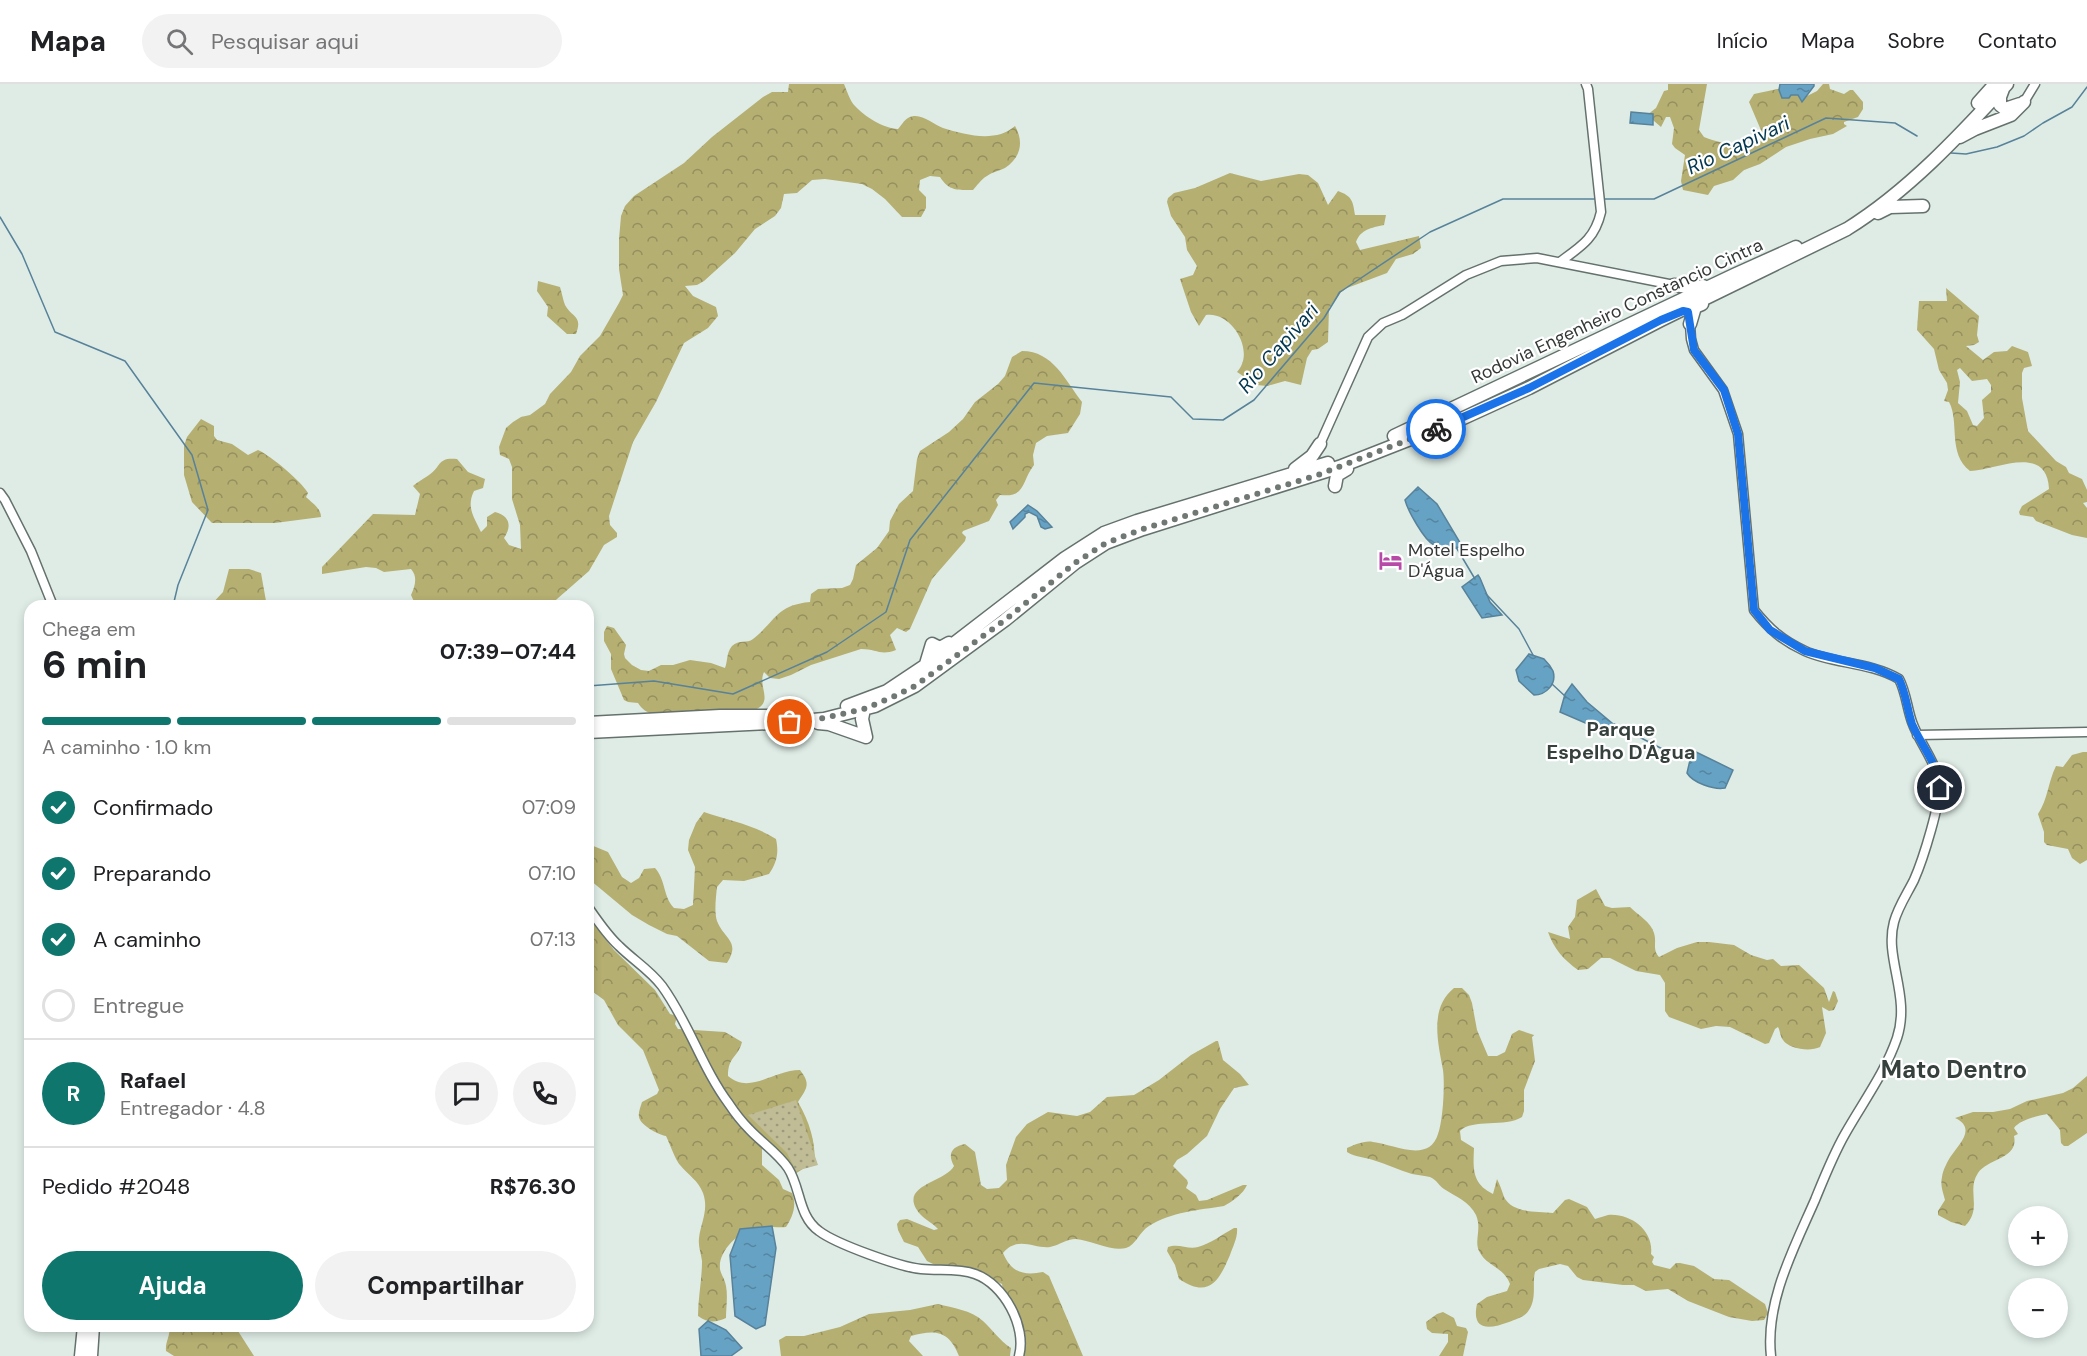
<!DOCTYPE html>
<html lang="pt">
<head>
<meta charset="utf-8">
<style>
	body { margin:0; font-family:"DM Sans",sans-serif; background:#f2f2f2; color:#202124; height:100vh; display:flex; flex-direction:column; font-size:22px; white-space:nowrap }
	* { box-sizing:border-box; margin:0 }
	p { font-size:20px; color:#757577 }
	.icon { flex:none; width:33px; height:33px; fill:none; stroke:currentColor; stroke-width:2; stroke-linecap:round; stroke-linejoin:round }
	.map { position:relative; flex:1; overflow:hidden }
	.panel { position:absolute; left:24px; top:516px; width:570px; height:732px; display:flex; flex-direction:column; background:#fff; border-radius:18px; box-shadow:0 3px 9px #0003 }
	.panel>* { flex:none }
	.buttons { position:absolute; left:2008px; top:1122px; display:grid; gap:12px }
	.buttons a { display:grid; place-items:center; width:60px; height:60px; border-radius:50%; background:#fff; box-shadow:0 3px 9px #0003; font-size:30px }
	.pin { position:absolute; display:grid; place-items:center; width:51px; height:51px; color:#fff; margin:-26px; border:3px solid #fff; border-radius:50%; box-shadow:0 2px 6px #0007 }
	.courier { position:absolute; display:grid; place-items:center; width:60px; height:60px; margin:-30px; border:4px solid #1a73e8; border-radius:50%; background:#fff; color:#222; box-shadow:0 2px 8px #0007 }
	.headline em { font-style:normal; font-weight:700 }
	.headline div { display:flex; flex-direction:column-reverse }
	.headline { display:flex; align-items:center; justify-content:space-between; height:102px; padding:0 18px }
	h1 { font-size:39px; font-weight:700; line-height:45px }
	.bar { display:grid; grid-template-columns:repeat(4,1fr); gap:9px 6px; align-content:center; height:72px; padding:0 18px }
	.bar i { height:8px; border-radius:4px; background:#e0e0e0 }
	.bar .on { background:#0f766e }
	.bar p { grid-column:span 4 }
	.line { display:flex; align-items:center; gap:15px; padding:0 18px; border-top:2px solid #e0e0e0 }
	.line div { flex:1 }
	.round { display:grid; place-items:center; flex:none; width:63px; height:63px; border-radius:32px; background:#f2f2f2 }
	ol { padding:0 18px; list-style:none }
	li { display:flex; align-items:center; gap:18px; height:66px }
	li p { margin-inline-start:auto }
	li .icon { padding:6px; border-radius:50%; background:#0f766e; color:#fff; stroke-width:4 }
	li:last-child { color:#757577 }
	li i { width:33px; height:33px; border:3px solid #e0e0e0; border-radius:50% }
	.action { display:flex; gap:12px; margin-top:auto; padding:12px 18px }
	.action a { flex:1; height:69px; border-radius:36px; background:#0f766e; color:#fff; font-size:24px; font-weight:700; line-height:69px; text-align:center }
	.action a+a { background:#f2f2f2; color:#202124 }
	header { display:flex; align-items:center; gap:36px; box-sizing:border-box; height:84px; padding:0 30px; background:#fff; border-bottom:2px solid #e0e0e0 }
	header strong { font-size:28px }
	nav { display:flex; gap:33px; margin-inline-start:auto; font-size:21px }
	.search { width:420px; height:54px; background:#f2f2f2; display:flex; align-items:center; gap:15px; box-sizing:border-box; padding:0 21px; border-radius:33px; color:#757577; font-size:22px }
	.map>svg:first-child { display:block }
	.forest { fill:url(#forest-crowns); fill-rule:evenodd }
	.park { fill:url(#park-dots) }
	.water { fill:url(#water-ripples); stroke:#57829a; stroke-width:1.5 }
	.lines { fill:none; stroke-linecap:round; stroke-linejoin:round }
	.stream { stroke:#57829a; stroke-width:1.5 }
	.tertiary-casing { stroke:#65716c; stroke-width:11 }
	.motorway-casing { stroke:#65716c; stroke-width:15 }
	.tertiary { stroke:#fff; stroke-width:8 }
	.motorway { stroke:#fff; stroke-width:12 }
	.done { stroke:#707874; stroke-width:6; stroke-dasharray:0 10.8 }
	.route { stroke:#1a73e8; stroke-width:8 }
	.labels { text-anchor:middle; stroke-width:4.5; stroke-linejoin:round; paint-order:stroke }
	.street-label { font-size:18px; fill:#343937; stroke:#fff }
	.poi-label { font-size:18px; fill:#343937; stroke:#fff; text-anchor:start }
	.water-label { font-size:20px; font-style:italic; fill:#02374f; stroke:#fff }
	.neighbourhood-label { font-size:20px; font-weight:bold; fill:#36403c; stroke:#fff }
	.district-label { font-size:24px; font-weight:bold; fill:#36403c; stroke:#fff }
</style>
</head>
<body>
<header>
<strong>Mapa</strong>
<div class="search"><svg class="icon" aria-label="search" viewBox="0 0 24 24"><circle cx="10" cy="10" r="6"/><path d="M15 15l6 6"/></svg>Pesquisar aqui</div>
<nav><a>Início</a><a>Mapa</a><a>Sobre</a><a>Contato</a></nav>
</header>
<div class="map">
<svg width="2087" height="1272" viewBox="0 0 2087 1272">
	<defs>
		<pattern id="forest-crowns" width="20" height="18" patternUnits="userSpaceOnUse" patternTransform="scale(1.5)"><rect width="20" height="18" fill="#b5af72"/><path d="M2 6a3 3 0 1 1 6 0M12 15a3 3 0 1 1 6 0" fill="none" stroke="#948f5e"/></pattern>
		<pattern id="park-dots" width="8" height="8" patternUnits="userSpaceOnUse" patternTransform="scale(1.5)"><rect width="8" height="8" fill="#bfbc96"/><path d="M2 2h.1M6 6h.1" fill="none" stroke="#9c9a7b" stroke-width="1.8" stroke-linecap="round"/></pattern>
		<pattern id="water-ripples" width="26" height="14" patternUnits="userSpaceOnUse" patternTransform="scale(1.5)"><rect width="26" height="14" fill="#66a2c4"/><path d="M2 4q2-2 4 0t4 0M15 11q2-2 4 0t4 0" fill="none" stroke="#5585a0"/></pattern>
	</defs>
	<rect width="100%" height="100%" fill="#dfece6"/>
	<path class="forest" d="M789 0H844C847 7 850 17 855 22 865 33 883 44 898 45 901 42 904 36 908 34 920 27 932 40 943 44 966 51 996 59 1015 42 1024 58 1021 73 1005 84 999 87 992 88 987 92 981 95 977 102 973 106 957 106 949 107 940 93L930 92 920 96 919 106 926 113V124L921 133H902L885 115 872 105 862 100 825 95 812 96 797 109 784 110 781 124 775 132 755 145 735 169 704 197 697 201 685 202 693 212 716 223 718 232 708 244 684 259 656 318 633 358 609 432 610 441 617 449V453L604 461 589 487 549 522H416L411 511C415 502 418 493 411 485L384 488 376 484 366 483 322 490V483L373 430 415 431 420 410 413 402C419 397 423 395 429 391 442 382 437 373 457 375L468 388 485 395 483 404 474 407C466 423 474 433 481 448L487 442V433L495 428C510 432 512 442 504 454L509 461 521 465 520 441 512 415V383L509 375 500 371 499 363 506 344 513 338 521 333 530 331 545 320 550 310 571 288 580 272 600 252 619 219 623 211 619 185V155L621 132 625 122 634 112 684 79 712 53 763 13 772 8H788Z
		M1668 0H1707L1699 46 1704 53C1721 60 1742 63 1760 59L1763 51 1749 18 1754 10 1783 4 1807 12 1817 7 1823 0H1829L1830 5 1844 10 1850 6H1853L1863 18V25L1858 33 1844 38V40L1847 42 1833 50 1810 55 1786 63 1760 80 1744 86 1733 96 1714 102 1708 111 1683 106 1681 97 1685 71 1675 64 1672 60 1674 44 1670 33H1666L1661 43 1647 31 1656 24 1664 7 1668 6Z
		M1230 89 1261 97 1299 90 1308 91 1318 99 1328 121 1338 107C1352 112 1353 117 1355 131H1386L1384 141C1371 144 1361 145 1356 158L1360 166 1419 152 1421 164 1413 170 1396 175 1387 189 1347 204 1340 209 1329 224 1328 258 1318 265 1312 266 1307 274 1301 301 1285 297 1267 302 1257 301 1237 288C1256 268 1232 227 1206 231L1199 242 1191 228 1180 195 1193 191 1197 182 1187 166 1185 153 1171 132 1167 118 1168 114 1174 109 1195 104Z
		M538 197 560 203C562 209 563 216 565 221 572 234 583 231 576 250H567L547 232 548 223 537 207Z
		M1946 204 1979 232 1977 251 1979 258 1974 261 1966 262 1983 276 1994 268 2007 267 2012 262 2028 268 2032 282 2024 284 2022 289V314L2028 347 2056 377 2066 383 2069 389 2082 395 2087 406V418L2083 419 2087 424V454L2072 451 2036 437 2033 433 2020 431 2019 428 2022 422 2049 405C2047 359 1996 386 1970 387 1947 369 1960 338 1949 318L1944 317 1948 306 1947 299 1939 286 1934 265 1917 246 1919 217H1947ZM1960 284 1972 297 1987 295 1991 301V308L1982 316 1984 334 1977 342 1973 341 1967 327 1958 319 1960 298 1957 286Z
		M1022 267C1053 267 1065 296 1082 318L1080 330 1068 349 1047 352 1036 359 1033 371 1034 381C1021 398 1026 414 1000 411L996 416 998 421 989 437 963 447 962 449 966 453 965 457 932 495 910 545 906 548 897 544 890 551 896 566C880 572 877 565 861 565L811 581 791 591 779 595 770 594 764 588C757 603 775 618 754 626 727 629 654 647 638 619L628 618 624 616 611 585V570L604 557V548L607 542 614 544 626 561 624 570 625 574 632 581 641 586 649 587 661 581H673L690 576 711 579 725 584C728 577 726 569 732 562 739 555 747 560 753 555 776 537 776 521 810 518L811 510 818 505 842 504 850 501 853 495 856 481 877 464 889 447 890 437 899 420 913 407 917 375 920 367 949 348 963 335 975 318 998 300 1005 292 1012 273Z
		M201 335 214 342V352L217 356 232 360 248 371 258 366C271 372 301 397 308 409L306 413C312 419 321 424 321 433L275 439H212L192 418 184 391V362L187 353Z
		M229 485H249L261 489 266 517 256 519 253 522H210L223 508Z
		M2083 668H2087V776L2080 780 2072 774 2068 765 2047 761 2044 758V748L2038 730C2048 715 2048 698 2056 682L2063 683 2072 671Z
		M704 728C728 736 754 741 776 755 779 769 777 778 769 790L744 797 723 796 717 803C716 813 714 828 717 837 724 855 741 857 727 879L709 877 677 852 667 850 649 841 632 831 590 796C587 787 585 770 591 761L608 768 622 793 631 799 639 794 644 785 655 784C666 796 663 813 674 824L684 825 693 821 695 783 688 766 689 756 696 739Z
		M1596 805 1605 822 1612 824 1630 823C1638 831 1651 838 1654 849 1657 859 1652 865 1659 873L1677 864 1697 858H1709L1734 861 1751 871 1767 876 1773 875 1781 882 1799 881 1824 904 1829 918 1833 907 1835 908 1838 917 1834 926 1829 927 1822 923 1826 949 1820 963C1810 968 1789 965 1783 956 1780 952 1780 946 1778 943L1775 945 1769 959 1765 960 1730 943 1716 942 1701 945 1669 933 1665 927V899L1660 891 1636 887 1610 874H1601L1588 885 1578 886C1563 875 1554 865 1548 848L1570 855 1568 843 1575 833 1577 816Z
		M588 833 614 866 655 906 670 930 677 932 675 940 678 945 725 948 742 958C738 974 728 972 728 992 750 1011 773 986 800 986 811 1000 807 1004 798 1018 810 1039 815 1056 815 1080L809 1081 795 1090 764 1063 762 1065V1081L779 1096 783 1105 792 1109C797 1121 793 1132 786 1143 776 1144 763 1141 754 1144 738 1149 718 1167 720 1185 721 1191 725 1195 726 1202 728 1212 726 1224 726 1234 715 1239 708 1239 698 1232 698 1214 702 1196 702 1177 701 1169 698 1163 699 1154 701 1138 709 1126 703 1109 698 1096 688 1091 680 1081 676 1077 669 1058 666 1052 659 1051 640 1041 639 1033 638 1028 641 1022 642 1018L657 1010 659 1006 643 966 618 941 604 916 592 907 588 898Z
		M1454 904H1462L1469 911 1472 919 1477 946 1488 972H1497L1505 968 1512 950 1519 946 1534 951 1532 953 1535 977 1524 1006V1027L1522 1033C1505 1044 1473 1034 1460 1047L1461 1056 1474 1064C1473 1085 1472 1100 1493 1110L1497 1095C1500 1101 1502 1107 1504 1113 1513 1130 1537 1127 1553 1129L1565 1116 1569 1115 1587 1123 1595 1135C1599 1134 1604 1132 1608 1131 1631 1129 1654 1147 1651 1170L1654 1173 1652 1178 1654 1181 1670 1185 1676 1179H1680L1694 1182 1714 1195 1729 1196 1765 1220 1768 1229 1764 1236 1752 1237 1729 1233 1688 1217 1668 1205 1646 1207 1634 1201H1623L1583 1196 1577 1193 1568 1182 1560 1180 1539 1185 1535 1188C1532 1200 1537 1214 1529 1226 1525 1233 1516 1235 1509 1238 1490 1245 1471 1248 1477 1220L1487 1213 1507 1207 1510 1200C1504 1183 1486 1182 1479 1167 1474 1156 1482 1145 1476 1131 1469 1117 1456 1113 1444 1105 1439 1102 1437 1096 1430 1093 1425 1092 1418 1091 1412 1090 1399 1086 1386 1080 1373 1076 1364 1073 1355 1073 1347 1068V1064C1354 1061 1365 1056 1373 1058 1393 1060 1429 1080 1438 1050 1443 1036 1445 1001 1443 986 1438 959 1429 924 1454 904Z
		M1216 957H1218L1223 976 1240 990 1249 1001 1234 1004 1220 1025 1207 1052 1187 1070 1177 1076 1173 1082 1187 1096 1188 1099 1186 1104 1196 1111 1199 1117 1207 1116 1243 1101H1247C1243 1110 1233 1117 1224 1122 1199 1126 1171 1128 1149 1142 1140 1147 1136 1161 1126 1164 1113 1168 1090 1156 1076 1155 1066 1155 1060 1161 1050 1163 1034 1165 1018 1151 1003 1169 1011 1188 1023 1192 1043 1188L1049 1192 1083 1272H1020C1018 1247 1005 1225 1002 1200L970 1186 939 1183 927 1177 918 1163 904 1158 898 1146 897 1140 900 1136 907 1135 934 1146 938 1145C933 1139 925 1136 920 1130 896 1101 945 1099 954 1082 947 1069 952 1063 965 1060L975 1068 981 1101 987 1105 999 1104 1007 1096 1006 1081 1016 1053 1027 1040 1048 1028 1077 1032 1090 1028 1107 1013 1134 1011 1159 996 1191 971Z
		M2087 992V1049L2068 1062H2064L2061 1059 2060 1046 2047 1030C2037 1032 2020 1036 2014 1044L2018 1050 2014 1052C2019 1075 1988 1074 1978 1089 1966 1107 1983 1124 1965 1142L1951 1138 1938 1131V1127L1945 1116C1943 1108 1940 1102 1942 1093 1943 1086 1947 1078 1951 1072 1959 1060 1977 1044 1955 1034L1973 1028H1993L2010 1025 2027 1017 2063 1009 2073 1004Z
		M1234 1144H1237C1238 1153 1233 1162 1230 1171 1219 1197 1209 1215 1179 1195L1175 1181 1167 1167 1168 1163C1179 1159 1188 1166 1198 1163 1210 1160 1223 1150 1234 1144Z
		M938 1220C953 1224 971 1226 983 1237 993 1246 999 1256 1011 1264L1010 1272H959C949 1247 936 1245 911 1252L909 1257 923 1272H781L779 1256 786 1252H804L840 1243 869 1230 910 1226Z
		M1443 1228 1454 1234 1457 1242 1466 1244 1468 1248 1463 1272H1439L1448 1258V1250L1432 1249 1427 1245 1426 1238 1437 1230Z
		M169 1242H231L238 1247 254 1272H174L166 1267C165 1257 171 1252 169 1242Z"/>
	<path class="park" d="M796 1016 818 1081 796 1087 787 1069 748 1031Z"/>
	<path class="water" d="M1780 0H1814V2L1802 18 1798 11H1791L1789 14H1782L1779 6Z
		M1631 28 1653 30V41L1630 39Z
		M1418 403 1437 420 1462 462C1453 466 1443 466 1434 461 1424 456 1408 427 1405 416Z
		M1028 421 1037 427 1052 443 1045 445 1041 443 1037 432 1029 428 1025 430V433L1013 445 1010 438Z
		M1478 491 1480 494 1490 518 1502 531 1482 534 1462 503Z
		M1529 570 1544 575C1547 578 1551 583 1553 587 1557 600 1546 611 1534 611L1519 597 1516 586Z
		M1572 600 1587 618 1619 645 1597 644 1560 628 1565 610Z
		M1696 668 1733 686 1725 704C1714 706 1693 699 1687 689L1690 676Z
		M772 1142 776 1164 765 1241 756 1245 735 1232 730 1171 740 1145Z
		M708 1237 726 1246 742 1264 731 1272H701L699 1245Z"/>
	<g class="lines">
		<path class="stream" d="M1951 69 1966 70 1997 63 2024 52 2043 39 2072 23 2087 3
			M1604 115H1654L1826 34 1895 39 1917 52
			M0 133 22 170 55 248 125 277 192 371 208 426 178 501 173 522
			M1456 463 1475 495
			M1487 511 1519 545 1533 571
			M1552 600 1566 613
			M588 602 654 597 733 610 827 568 886 528 910 456 1034 299 1171 313 1193 335 1223 336 1254 316 1324 234 1340 208 1430 148 1503 115H1596
			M1614 640 1676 672"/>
		<defs>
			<path id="tertiary" d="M2024 18 2035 0
				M1561 177C1582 162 1595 154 1601 128L1588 5 1586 0
				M1690 240 1691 255 1694 266 1723 306 1738 350 1754 526C1769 545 1783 557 1805 567 1834 580 1870 578 1899 595 1906 608 1907 624 1912 638 1919 658 1934 675 1939 696 1943 714 1922 778 1914 796 1907 810 1898 823 1894 838 1884 874 1911 912 1897 954 1885 989 1863 1018 1845 1050 1833 1071 1824 1094 1815 1116 1794 1164 1765 1218 1771 1272
				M1320 360 1368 253 1383 239 1402 231 1466 191 1501 177 1537 174 1674 201
				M0 409 5 416 31 467 53 522
				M1917 651 2087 648
				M588 823C597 836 607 851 619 862 633 876 650 886 662 902 689 939 702 984 729 1020 735 1029 742 1038 749 1045 761 1058 778 1069 788 1084 801 1104 798 1132 819 1147 836 1160 900 1183 921 1185 939 1187 958 1184 975 1190 1004 1200 1027 1243 1019 1272"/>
			<path id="motorway" d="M2003 5 2000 13V21L2005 25 2020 20
				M1978 19 1995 0
				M1960 53 1975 45 2011 31 2024 18
				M1878 129 1890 123 1923 122
				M1674 201 1696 204 1703 202
				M1690 240 1695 223 1702 220
				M1394 352 1734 191 1796 163
				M1295 385 1312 372 1320 360
				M1335 402 1337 391 1347 385
				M926 580 932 560 940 564 949 559
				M847 622 887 607 926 581 1065 474 1104 449 1137 437 1328 379
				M864 625 862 635 866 653
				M588 639 720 632H773
				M818 639 829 640 866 653
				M588 648 790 638 824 635 875 622 915 602 1005 536 1075 479 1106 459 1143 445 1339 383 1459 336 1529 304 1661 236 1847 145C1908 107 1959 52 2007 0
				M81 1272 84 1242
				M91 1272 93 1242"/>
		</defs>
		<use href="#tertiary" class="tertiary-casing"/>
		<use href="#motorway" class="motorway-casing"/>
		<use href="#tertiary" class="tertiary"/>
		<use href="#motorway" class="motorway"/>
	</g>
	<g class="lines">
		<path class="done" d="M790 638 824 634 864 625 895 612 915 602 1005 536 1075 479 1106 459 1143 445 1318 391 1436 345"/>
		<path class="route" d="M1436 345 1529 304 1661 236 1683 227 1688 228 1694 266 1724 306 1738 350 1754 526 1770 546 1805 567 1875 584 1899 595C1906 609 1907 625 1912 640 1921 661 1938 680 1940 704"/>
	</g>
	<defs>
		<symbol id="hotel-bare" viewBox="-9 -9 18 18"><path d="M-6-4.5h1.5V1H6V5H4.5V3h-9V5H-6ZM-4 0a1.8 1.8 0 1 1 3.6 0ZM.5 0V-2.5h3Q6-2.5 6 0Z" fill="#b749a7" stroke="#fff" stroke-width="2.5" paint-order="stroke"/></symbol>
	</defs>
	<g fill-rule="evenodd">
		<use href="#hotel-bare" x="1374" y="460" width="33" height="33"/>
	</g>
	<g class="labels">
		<g class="street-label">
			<text transform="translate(1617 227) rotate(-25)" y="6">Rodovia Engenheiro Constancio Cintra</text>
		</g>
		<g class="poi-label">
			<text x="1408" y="472">Motel Espelho<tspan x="1408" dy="21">D'Água</tspan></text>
		</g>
		<g class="water-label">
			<text transform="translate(1738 61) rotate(-25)" y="7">Rio Capivari</text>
			<text transform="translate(1278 264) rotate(-49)" y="7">Rio Capivari</text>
		</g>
		<g class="neighbourhood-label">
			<text x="1621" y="652">Parque<tspan x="1621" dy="23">Espelho D'Água</tspan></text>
		</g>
		<g class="district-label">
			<text x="1954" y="994">Mato Dentro</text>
		</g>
	</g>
</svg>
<div class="buttons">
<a>+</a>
<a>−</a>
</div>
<div class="pin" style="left:790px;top:638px;background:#ea580c"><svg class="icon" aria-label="bag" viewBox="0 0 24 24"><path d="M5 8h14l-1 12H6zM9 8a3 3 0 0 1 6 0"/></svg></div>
<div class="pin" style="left:1940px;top:704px;background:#1f2937"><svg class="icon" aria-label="home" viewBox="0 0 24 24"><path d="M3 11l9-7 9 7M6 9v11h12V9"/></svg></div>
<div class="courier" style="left:1436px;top:345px"><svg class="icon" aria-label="bike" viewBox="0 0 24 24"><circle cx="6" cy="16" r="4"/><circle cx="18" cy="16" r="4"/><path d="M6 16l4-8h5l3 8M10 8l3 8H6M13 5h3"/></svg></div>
<section class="panel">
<div class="headline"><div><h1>6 min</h1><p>Chega em</p></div><em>07:39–07:44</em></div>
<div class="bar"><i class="on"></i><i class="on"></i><i class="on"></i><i></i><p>A caminho · 1.0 km</p></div>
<ol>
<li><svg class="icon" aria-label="check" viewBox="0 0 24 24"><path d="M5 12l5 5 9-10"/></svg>Confirmado<p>07:09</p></li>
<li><svg class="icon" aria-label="check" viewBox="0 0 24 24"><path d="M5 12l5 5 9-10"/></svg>Preparando<p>07:10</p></li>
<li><svg class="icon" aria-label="check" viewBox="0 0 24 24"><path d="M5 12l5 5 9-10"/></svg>A caminho<p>07:13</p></li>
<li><i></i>Entregue</li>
</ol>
<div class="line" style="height:108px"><b class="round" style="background:#0f766e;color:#fff">R</b><div><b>Rafael</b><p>Entregador · 4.8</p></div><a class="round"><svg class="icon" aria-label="chat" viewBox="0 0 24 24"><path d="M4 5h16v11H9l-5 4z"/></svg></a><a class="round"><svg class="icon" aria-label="phone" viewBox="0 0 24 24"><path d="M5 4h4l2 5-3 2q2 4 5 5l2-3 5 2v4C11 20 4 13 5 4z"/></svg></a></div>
<div class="line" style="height:78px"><div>Pedido #2048</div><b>R$76.30</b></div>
<div class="action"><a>Ajuda</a><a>Compartilhar</a></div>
</section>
</div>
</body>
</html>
